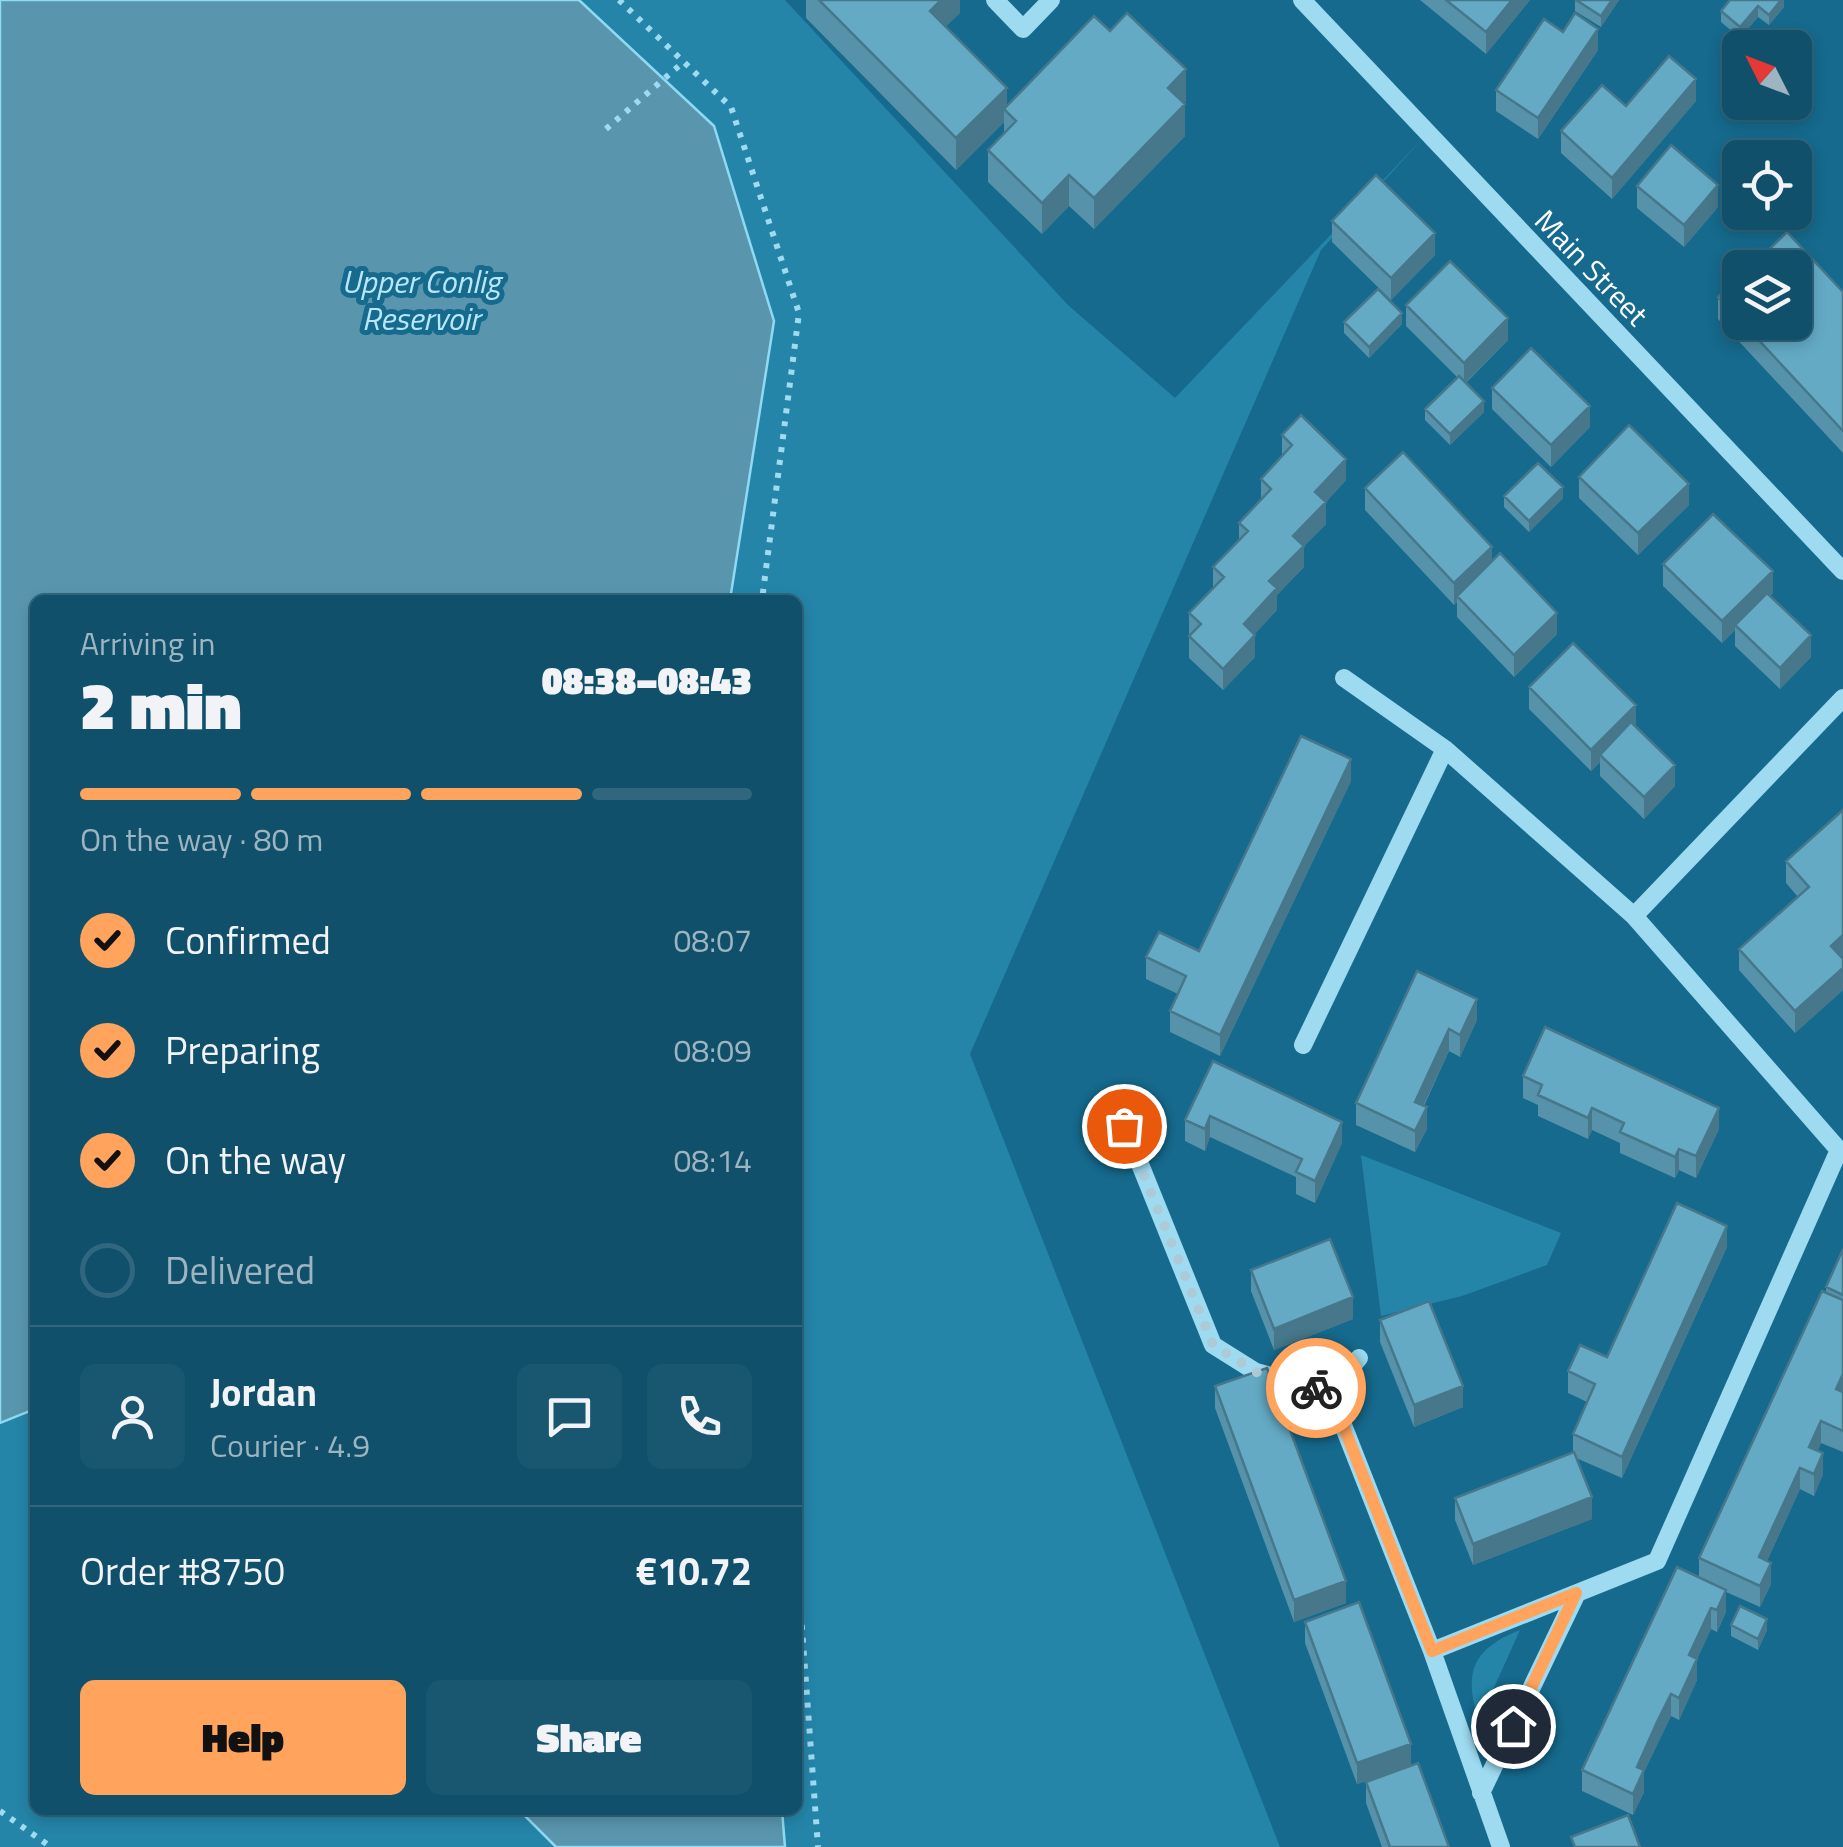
<!DOCTYPE html>
<html lang="en">
<head>
<meta charset="utf-8">
<style>
	body { margin:0; font-family:"Titillium Web",sans-serif; background:#195770; color:#f1f3f6; height:100vh; display:flex; flex-direction:column; font-size:38px; white-space:nowrap }
	* { box-sizing:border-box; margin:0 }
	p { font-size:32px; color:#9cb5c1 }
	.icon { flex:none; width:55px; height:55px; fill:none; stroke:currentColor; stroke-width:2; stroke-linecap:round; stroke-linejoin:round }
	.map { position:relative; flex:1; overflow:hidden }
	.side { position:absolute; left:30px; top:595px; width:772px; height:1220px; display:flex; flex-direction:column; background:#10506a; border-radius:15px; box-shadow:0 5px 15px #0003,0 0 0 2px #30677e }
	.side>* { flex:none }
	.needle { width:65px; rotate:312deg }
	.buttons { position:absolute; left:1722px; top:30px; display:grid; gap:20px }
	.buttons a { display:grid; place-items:center; width:90px; height:90px; border-radius:15px; background:#10506a; box-shadow:0 5px 15px #0003,0 0 0 2px #30677e; font-size:50px }
	.pin { position:absolute; display:grid; place-items:center; width:85px; height:85px; color:#fff; margin:-42px; border:5px solid #fff; border-radius:50%; box-shadow:0 2px 10px #0007 }
	.courier { position:absolute; display:grid; place-items:center; width:100px; height:100px; margin:-50px; border:8px solid #ffa35d; border-radius:50%; background:#fff; color:#222; box-shadow:0 2px 12px #0007 }
	.headline em { font-style:normal; font-weight:800 }
	.headline div { display:flex; flex-direction:column-reverse }
	.headline { display:flex; align-items:center; justify-content:space-between; height:170px; padding:0 50px }
	h1 { font-size:65px; font-weight:800; line-height:75px }
	.bar { display:grid; grid-template-columns:repeat(4,1fr); gap:15px 10px; align-content:center; height:120px; padding:0 50px }
	.bar i { height:12px; border-radius:8px; background:#30677e }
	.bar .selected { background:#ffa35d }
	.bar p { grid-column:span 4 }
	.line { display:flex; align-items:center; gap:25px; padding:0 50px; border-top:2px solid #30677e }
	.line div { flex:1 }
	.round { display:grid; place-items:center; flex:none; width:105px; height:105px; border-radius:15px; background:#195770 }
	ol { padding:0 50px; list-style:none }
	li { display:flex; align-items:center; gap:30px; height:110px }
	li p { margin-inline-start:auto }
	li .icon { padding:10px; border-radius:50%; background:#ffa35d; color:#111; stroke-width:4 }
	li:last-child { color:#9cb5c1 }
	li i { width:55px; height:55px; border:5px solid #30677e; border-radius:50% }
	.action { display:flex; gap:20px; margin-top:auto; padding:20px 50px }
	.action a { flex:1; height:115px; border-radius:15px; background:#ffa35d; color:#111; font-size:40px; font-weight:800; line-height:115px; text-align:center }
	.action a+a { background:#195770; color:#f1f3f6 }
	.map>svg:first-child { display:block }
	.green { fill:#2485a9; fill-rule:evenodd }
	.water { fill:#5996ae; stroke:#90d9f3; stroke-width:2.5 }
	.lines { fill:none; stroke-linecap:round; stroke-linejoin:round }
	.path { stroke:#9edaf0; stroke-width:6; stroke-dasharray:5 8; stroke-linecap:butt }
	.minor { stroke:#9edaf0; stroke-width:18 }
	.wall { fill:#5692a9 }
	.shaded-wall { fill:#46778a }
	.building { fill:#64aac5; stroke:#46778a; stroke-width:2.5 }
	.done { stroke:#adcbd7; stroke-width:10; stroke-dasharray:0 18 }
	.route { stroke:#ffa35d; stroke-width:12 }
	.labels { text-anchor:middle; stroke-width:10; stroke-linejoin:round; paint-order:stroke }
	.street-label { font-size:30px; fill:#fff; stroke:#156a8d }
	.water-label { font-size:32px; font-style:italic; fill:#b7e7f8; stroke:#156a8d }
</style>
</head>
<body>
<div class="map">
<svg width="1843" height="1847" viewBox="0 0 1843 1847">
	<rect width="100%" height="100%" fill="#156a8d"/>
	<path class="green" d="M0 0H785L1068 305 1175 398 1426 135 1321 250 970 1054 1280 1847H0ZM35 600H798V1810H35Z
		M1361 1155 1561 1233 1547 1265 1462 1296 1381 1316Z
		M1520 1630 1479 1721C1463 1673 1472 1649 1520 1630Z"/>
	<path class="water" d="M0 0H579L714 126 774 321 730 600H35V1409L0 1423Z
		M519 1810H782L785 1847H556Z"/>
	<g class="lines">
		<path class="path" d="M619 0 731 107 799 313 762 600
			M606 129 680 65
			M798 1573 818 1847
			M0 1811 51 1847"/>
		<path class="minor" d="M995 0 1023 29 1051 0
			M1302 0 1843 571
			M1344 678 1445 749 1634 916 1839 1150 1657 1561 1432 1651
			M1634 916 1843 698
			M1303 1045 1445 749
			M1125 1127 1213 1345 1256 1372 1330 1392 1359 1358
			M1330 1392 1432 1651 1501 1847
			M1481 1793 1577 1593"/>
	</g>
	<path class="wall" d="M806 0H960V13L946 26 1007 106 1186 101 1183 103 1185 136 1094 229 1069 206 1042 234 988 182V150L1004 133V122L956 170 806 18Z
		M1420 0H1530L1486 54Z
		M1575 0H1619L1601 27 1575 11Z
		M1784 0V7L1769 25 1758 17 1740 38 1721 22V11Z
		M1563 32 1598 50 1538 139 1496 111V90Z
		M1696 101 1612 199 1561 153V131L1626 106Z
		M1637 186 1718 207 1684 247 1637 208Z
		M1332 221 1435 255 1391 300 1332 242Z
		M1740 276V322H1795L1843 292V453L1718 319V297Z
		M1406 305 1508 340 1466 383 1484 412 1450 445 1425 420V409L1458 378 1406 326Z
		M1344 322 1402 324 1369 358 1344 333Z
		M1492 388 1590 427 1551 467 1492 409Z
		M1282 435 1346 480 1326 502V524L1304 546V567L1277 595V610L1254 634 1255 657 1223 690 1189 658V613L1213 588V567L1239 540V523L1261 500V479L1282 457Z
		M1579 477 1689 505 1638 555 1579 498Z
		M1365 488 1492 561 1557 634 1514 677 1457 617V602L1454 605 1365 510Z
		M1504 496 1563 498 1529 532 1504 507Z
		M1663 564 1773 593 1770 596 1811 657 1780 689 1735 646V630L1722 643 1663 586Z
		M1529 687 1636 727 1675 786 1644 819 1600 776V762L1591 771 1529 709Z
		M1351 781 1220 1056 1170 1032V1011L1178 994 1146 979V957L1199 951Z
		M1843 810 1842 958 1843 959V990L1795 1033 1739 970V949L1798 897 1786 883V861Z
		M1417 971 1477 1020 1460 1057 1449 1051 1424 1106 1427 1129 1415 1152 1356 1125V1103Z
		M1213 1061 1342 1143 1315 1203 1296 1194V1177L1210 1137 1205 1151 1185 1141V1120Z
		M1523 1076 1719 1129 1696 1178 1679 1170 1675 1178 1620 1153V1143L1592 1130 1588 1139 1538 1116V1105L1523 1098Z
		M1727 1247 1622 1478 1576 1458 1592 1519 1473 1565 1455 1520V1498L1573 1452V1434L1587 1402 1568 1393V1371L1607 1357Z
		M1843 1249V1452L1821 1443 1818 1450 1823 1474 1814 1496 1800 1489 1767 1561 1771 1584 1760 1607 1726 1592V1612L1717 1632 1711 1629 1697 1659V1680L1679 1720 1671 1716 1644 1772V1792L1633 1815 1582 1791V1770L1699 1578V1558L1826 1293V1287Z
		M1251 1270 1353 1319 1274 1350 1251 1291Z
		M1380 1320 1463 1407 1414 1427 1380 1342Z
		M1215 1386 1346 1603 1294 1622 1215 1408Z
		M1305 1622 1411 1765 1449 1847H1382L1366 1803V1782L1393 1772 1357 1784 1305 1643Z
		M1731 1625 1767 1630 1758 1650 1731 1636Z"/>
	<path class="shaded-wall" d="M941 0H960V13L930 42V11Z
		M1512 0H1530L1486 54V32Z
		M1612 0H1619L1601 27V16Z
		M1781 0H1784V7L1769 25V15Z
		M1758 6V17L1740 38V27Z
		M1598 29V50L1538 139V118Z
		M1186 69V101L1168 120V88Z
		M1696 79V101L1612 199V178Z
		M1007 88V112L1004 109V122L956 170V138Z
		M1185 104V136L1094 229V198Z
		M1069 175V206L1042 234V203Z
		M1718 185V207L1684 247V225Z
		M1435 233V255L1391 300V278Z
		M1402 313V324L1369 358V347Z
		M1508 318V340L1464 384V363Z
		M1484 401V412L1450 445V434Z
		M1590 406V427L1551 467V445Z
		M1346 459V480L1326 502V524L1304 546V567L1277 595V610L1244 646V624L1269 581 1315 492Z
		M1689 484V505L1638 555V533Z
		M1563 487V498L1529 532V521Z
		M1492 547V568L1457 596V602L1454 605V583Z
		M1773 571V593L1738 627 1735 625V630L1722 643V621Z
		M1557 613V634L1514 677V655Z
		M1255 635V657L1223 690V669Z
		M1811 635V657L1780 689V668Z
		M1636 705V727L1600 755V762L1591 771V750Z
		M1351 759V781L1220 1056V1035Z
		M1675 765V786L1644 819V797Z
		M1843 935V956L1831 967V946Z
		M1843 968V990L1795 1033V1011Z
		M1477 999V1020L1460 1057V1035Z
		M1449 1029V1051L1415 1123V1102Z
		M1427 1107V1129L1415 1152V1131Z
		M1592 1108V1130L1588 1139V1118Z
		M1719 1108V1129L1696 1178V1156Z
		M1210 1116V1137L1205 1151V1129Z
		M1342 1122V1143L1315 1203V1181Z
		M1679 1149V1170L1675 1178V1157Z
		M1727 1226V1247L1622 1478V1457Z
		M1353 1297V1319L1274 1350V1329Z
		M1843 1374V1396L1836 1389Z
		M1463 1386V1407L1414 1427V1405Z
		M1821 1421V1443L1809 1468V1447Z
		M1823 1453V1474L1814 1496V1474Z
		M1800 1468V1489L1759 1578V1557Z
		M1592 1497V1519L1473 1565V1544Z
		M1771 1563V1584L1760 1607V1586Z
		M1346 1581V1603L1294 1622V1600Z
		M1726 1590V1612L1717 1632V1610Z
		M1711 1608V1629L1689 1677V1655Z
		M1767 1619V1630L1758 1650V1639Z
		M1697 1659V1680L1679 1720V1698Z
		M1671 1694V1716L1644 1772V1792L1633 1815V1794L1637 1767Z
		M1411 1744V1765L1357 1784V1763Z"/>
	<path class="building" d="M819 0H941L930 11 1007 88 956 138Z
		M1446 0H1512L1486 32Z
		M1576 0H1612L1601 16Z
		M1730 0H1781L1769 15 1758 6 1740 27 1721 11Z
		M1127 13 1186 69 1168 88 1185 104 1094 198 1069 175 1042 203 988 150 1016 121 1004 109 1094 16 1110 31Z
		M1575 13 1598 29 1538 118 1496 90 1544 19 1563 32Z
		M1669 56 1696 79 1612 178 1561 131 1602 85 1626 106Z
		M1671 145 1718 185 1684 225 1637 186Z
		M1376 175 1435 233 1391 278 1332 221Z
		M1787 232 1843 292V431L1742 322H1795V268H1750Z
		M1450 261 1508 318 1464 363 1406 305Z
		M1740 276V321L1718 297Z
		M1378 289 1402 313 1369 347 1344 322Z
		M1531 348 1590 406 1551 445 1492 388Z
		M1459 376 1484 401 1450 434 1425 409Z
		M1301 415 1346 459 1315 492 1326 502 1293 536 1304 546 1269 581 1277 588 1244 624 1255 635 1223 669 1189 636 1201 624 1189 613 1224 577 1213 567 1248 531 1239 523 1271 489 1261 479 1292 445 1282 435Z
		M1629 425 1689 484 1638 533 1579 477Z
		M1403 452 1492 547 1454 583 1365 488Z
		M1538 463 1563 487 1529 521 1504 496Z
		M1713 514 1773 571 1722 621 1663 564Z
		M1500 553 1557 613 1514 655 1457 596Z
		M1767 593 1811 635 1780 668 1735 625Z
		M1573 643 1636 705 1591 750 1529 687Z
		M1631 722 1675 765 1644 797 1600 755Z
		M1301 736 1351 759 1220 1035 1170 1011 1186 976 1146 957 1159 932 1199 951Z
		M1843 810V935L1831 946 1843 959V968L1795 1011 1739 949 1809 887 1786 861Z
		M1417 971 1477 999 1460 1035 1449 1029 1434 1061 1415 1102 1427 1107 1415 1131 1356 1103Z
		M1545 1027 1719 1108 1696 1156 1679 1149 1675 1157 1620 1132 1624 1123 1592 1108 1588 1118 1538 1095 1542 1085 1523 1076Z
		M1213 1061 1342 1122 1315 1181 1296 1172 1302 1159 1210 1116 1205 1129 1185 1120Z
		M1677 1203 1727 1226 1622 1457 1573 1434 1595 1384 1568 1371 1580 1345 1607 1357Z
		M1330 1239 1353 1297 1274 1329 1251 1270Z
		M1843 1249V1295L1826 1287Z
		M1822 1291 1843 1300V1374L1836 1389 1843 1392V1431L1821 1421 1809 1447 1823 1453 1814 1474 1800 1468 1759 1557 1771 1563 1760 1586 1699 1558Z
		M1429 1301 1463 1386 1414 1405 1380 1320Z
		M1267 1368 1346 1581 1294 1600 1215 1386Z
		M1574 1452 1592 1497 1473 1544 1455 1498Z
		M1677 1567 1726 1590 1717 1610 1711 1608 1689 1655 1697 1659 1679 1698 1671 1694 1657 1722 1637 1767 1644 1770 1633 1794 1582 1770Z
		M1359 1602 1411 1744 1357 1763 1305 1622Z
		M1740 1606 1767 1619 1758 1639 1731 1625Z
		M1418 1763 1449 1847H1390L1366 1782Z
		M1628 1815 1640 1847H1575L1571 1837Z"/>
	<g class="lines">
		<path class="done" d="M1124 1126 1213 1345 1256 1372 1316 1388"/>
		<path class="route" d="M1316 1388 1330 1392 1432 1651 1576 1593 1513 1726"/>
	</g>
	<g class="labels">
		<g class="street-label">
			<text transform="translate(1591 268) rotate(46)" y="10">Main Street</text>
		</g>
		<g class="water-label">
			<text x="421" y="293">Upper Conlig<tspan x="421" dy="37">Reservoir</tspan></text>
		</g>
	</g>
</svg>
<div class="buttons">
<a><svg class="needle" viewBox="-14 -14 28 28"><path d="M0-13l5 13h-10z" fill="#e53935"/><path d="M0 13l5-13h-10z" fill="#9cb5c1"/></svg></a>
<a><svg class="icon" aria-label="locate" viewBox="0 0 24 24"><circle cx="12" cy="12" r="6"/><path d="M12 2v4M12 18v4M2 12h4M18 12h4"/></svg></a>
<a><svg class="icon" aria-label="layers" viewBox="0 0 24 24"><path d="M12 4l9 5-9 5-9-5zM3 14l9 5 9-5"/></svg></a>
</div>
<div class="pin" style="left:1124px;top:1126px;background:#ea580c"><svg class="icon" aria-label="bag" viewBox="0 0 24 24"><path d="M5 8h14l-1 12H6zM9 8a3 3 0 0 1 6 0"/></svg></div>
<div class="pin" style="left:1513px;top:1726px;background:#1f2937"><svg class="icon" aria-label="home" viewBox="0 0 24 24"><path d="M3 11l9-7 9 7M6 9v11h12V9"/></svg></div>
<div class="courier" style="left:1316px;top:1388px"><svg class="icon" aria-label="bike" viewBox="0 0 24 24"><circle cx="6" cy="16" r="4"/><circle cx="18" cy="16" r="4"/><path d="M6 16l4-8h5l3 8M10 8l3 8H6M13 5h3"/></svg></div>
<section class="side">
<div class="headline"><div><h1>2 min</h1><p>Arriving in</p></div><em>08:38–08:43</em></div>
<div class="bar"><i class="selected"></i><i class="selected"></i><i class="selected"></i><i></i><p>On the way · 80 m</p></div>
<ol>
<li><svg class="icon" aria-label="check" viewBox="0 0 24 24"><path d="M5 12l5 5 9-10"/></svg>Confirmed<p>08:07</p></li>
<li><svg class="icon" aria-label="check" viewBox="0 0 24 24"><path d="M5 12l5 5 9-10"/></svg>Preparing<p>08:09</p></li>
<li><svg class="icon" aria-label="check" viewBox="0 0 24 24"><path d="M5 12l5 5 9-10"/></svg>On the way<p>08:14</p></li>
<li><i></i>Delivered</li>
</ol>
<div class="line" style="height:180px"><a class="round"><svg class="icon" aria-label="person" viewBox="0 0 24 24"><circle cx="12" cy="8" r="4"/><path d="M4 21q1-7 8-7t8 7"/></svg></a><div><b>Jordan</b><p>Courier · 4.9</p></div><a class="round"><svg class="icon" aria-label="chat" viewBox="0 0 24 24"><path d="M4 5h16v11H9l-5 4z"/></svg></a><a class="round"><svg class="icon" aria-label="phone" viewBox="0 0 24 24"><path d="M5 4h4l2 5-3 2q2 4 5 5l2-3 5 2v4C11 20 4 13 5 4z"/></svg></a></div>
<div class="line" style="height:130px"><div>Order #8750</div><b>€10.72</b></div>
<div class="action"><a>Help</a><a>Share</a></div>
</section>
</div>
</body>
</html>
